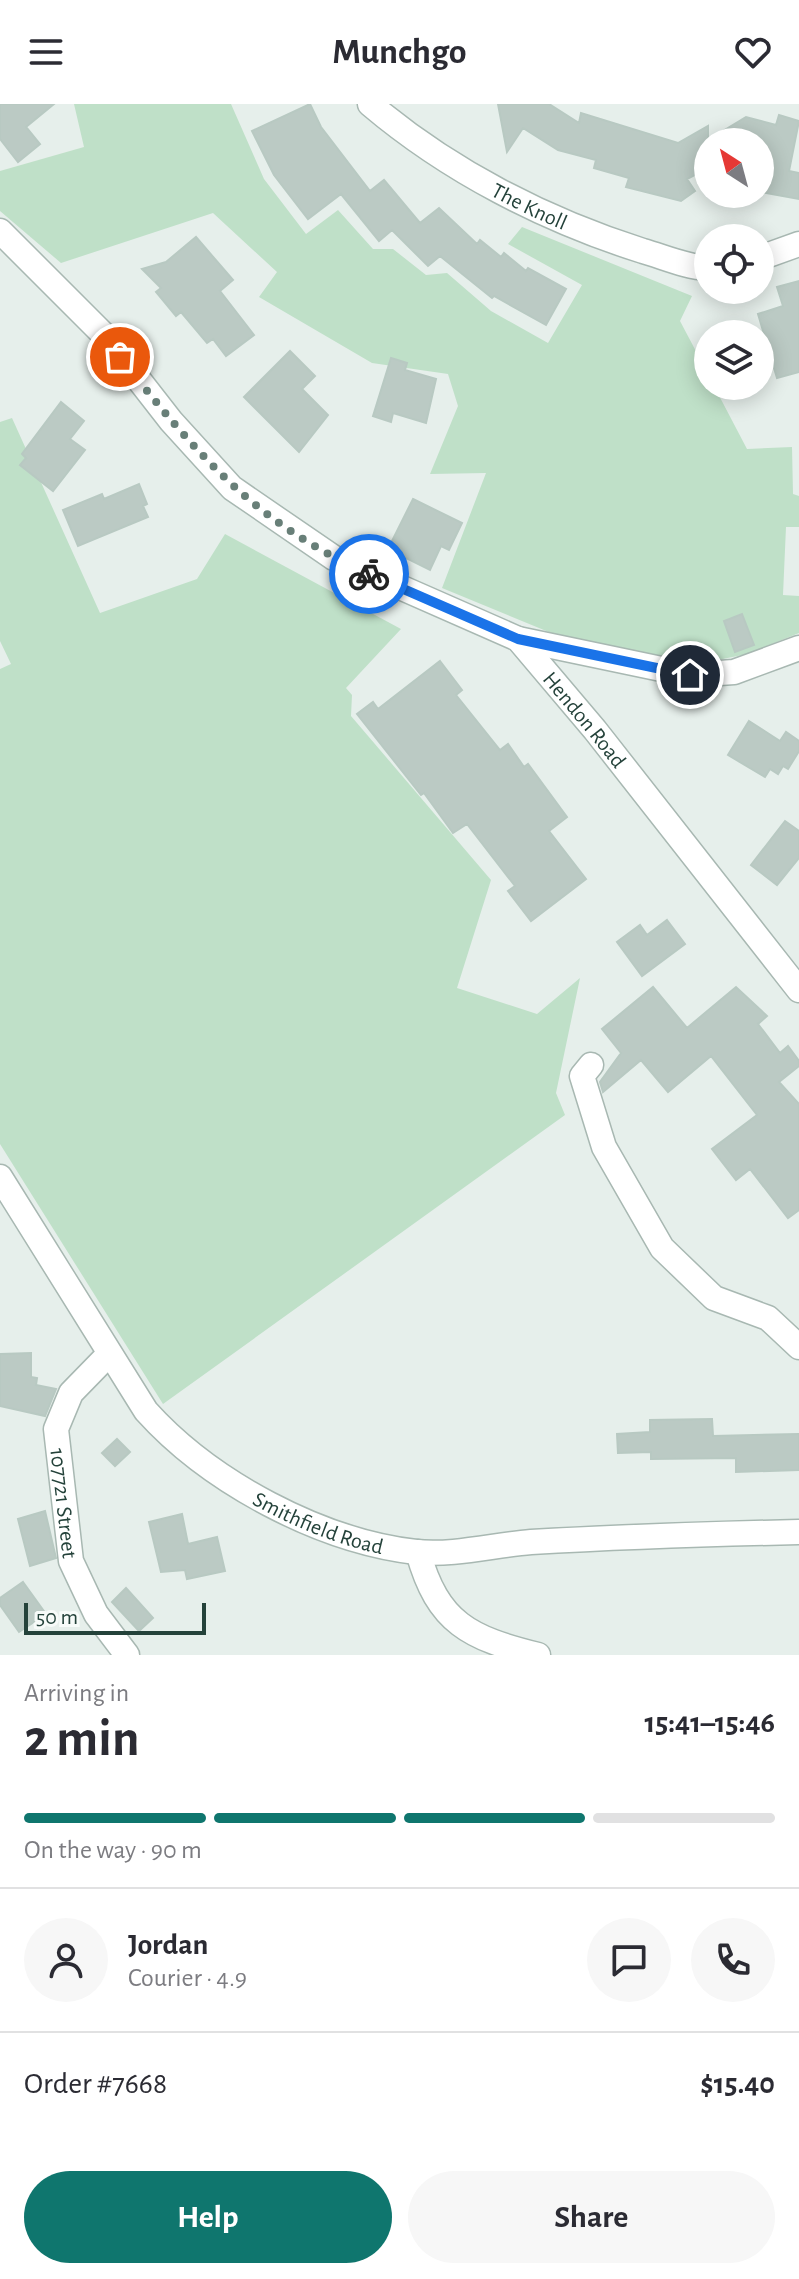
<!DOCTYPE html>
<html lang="en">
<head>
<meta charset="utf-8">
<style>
	body { margin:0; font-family:"Alegreya Sans",sans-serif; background:#f7f7f7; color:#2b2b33; height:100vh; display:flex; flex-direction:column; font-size:30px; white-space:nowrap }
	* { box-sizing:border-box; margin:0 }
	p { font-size:26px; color:#7c7c81 }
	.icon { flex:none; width:44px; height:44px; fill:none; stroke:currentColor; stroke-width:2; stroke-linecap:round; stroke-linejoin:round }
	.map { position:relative; height:1551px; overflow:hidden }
	.drawer { display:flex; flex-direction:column; background:#fff; flex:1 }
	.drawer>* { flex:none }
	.needle { width:52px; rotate:324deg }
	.fabs { position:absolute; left:694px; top:24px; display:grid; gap:16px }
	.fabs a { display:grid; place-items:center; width:80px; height:80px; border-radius:50%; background:#fff; box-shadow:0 4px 20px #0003; font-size:40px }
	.scale { position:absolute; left:24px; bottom:20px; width:182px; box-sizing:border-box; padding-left:8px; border:4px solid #24423a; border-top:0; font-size:22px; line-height:28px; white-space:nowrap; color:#24423a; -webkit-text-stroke:6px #f7fbf9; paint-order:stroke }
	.pin { position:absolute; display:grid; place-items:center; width:68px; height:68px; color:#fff; margin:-34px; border:4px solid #fff; border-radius:50%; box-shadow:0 2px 8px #0007 }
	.courier { position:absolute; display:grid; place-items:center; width:80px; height:80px; margin:-40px; border:6px solid #1a73e8; border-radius:50%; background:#fff; color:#222; box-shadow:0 2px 10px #0007 }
	.head em { font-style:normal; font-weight:600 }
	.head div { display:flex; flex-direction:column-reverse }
	.head { display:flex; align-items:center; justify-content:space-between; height:136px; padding:0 24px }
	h1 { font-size:52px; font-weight:600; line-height:60px }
	.bar { display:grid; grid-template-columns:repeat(4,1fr); gap:12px 8px; align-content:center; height:96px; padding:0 24px }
	.bar i { height:10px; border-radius:6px; background:#e1e1e2 }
	.bar .current { background:#0f766e }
	.bar p { grid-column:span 4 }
	.line { display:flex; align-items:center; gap:20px; padding:0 24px; border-top:2px solid #e1e1e2 }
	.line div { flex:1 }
	.round { display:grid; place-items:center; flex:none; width:84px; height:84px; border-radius:42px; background:#f7f7f7 }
	.cta { display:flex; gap:16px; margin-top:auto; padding:16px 24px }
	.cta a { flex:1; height:92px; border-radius:48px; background:#0f766e; color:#fff; font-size:32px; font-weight:600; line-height:92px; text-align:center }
	.cta a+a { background:#f7f7f7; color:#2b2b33 }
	header { display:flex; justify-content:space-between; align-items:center; height:104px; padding:0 24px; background:#fff; font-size:36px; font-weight:600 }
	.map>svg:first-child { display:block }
	.green { fill:#bfe0c8 }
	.building { fill:#bbcac4; stroke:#b8c9c2; stroke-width:2 }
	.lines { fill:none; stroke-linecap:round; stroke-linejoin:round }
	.minor-casing { stroke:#a8b8b2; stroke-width:27 }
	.minor { stroke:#fff; stroke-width:24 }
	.done { stroke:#687f78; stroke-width:8; stroke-dasharray:0 14.4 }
	.route { stroke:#1a73e8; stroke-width:10 }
	.labels { text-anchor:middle; stroke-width:7; stroke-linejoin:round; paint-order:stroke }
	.street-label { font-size:22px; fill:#24423a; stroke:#f7fbf9 }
</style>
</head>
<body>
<header><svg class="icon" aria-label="menu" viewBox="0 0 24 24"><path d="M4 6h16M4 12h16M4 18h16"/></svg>Munchgo<svg class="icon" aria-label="heart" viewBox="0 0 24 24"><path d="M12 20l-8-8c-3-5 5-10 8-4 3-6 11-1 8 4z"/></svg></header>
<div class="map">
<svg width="799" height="1551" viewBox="0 0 799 1551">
	<rect width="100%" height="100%" fill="#e6efeb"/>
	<path class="green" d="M74 0H231L264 75 306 130 338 106 373 145H393L426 171 447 169 491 207 548 239 582 181 508 140 522 123 692 192 680 217 708 270V282H714L747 345 792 343 793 390 799 392V423H786L783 491 799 492V529L747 550 694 561 556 531 442 484 486 369 430 370 458 302 448 270 372 259 259 193 277 168 213 109 61 159 0 107V67L84 43Z
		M12 314 100 509 197 475 225 430 401 525 346 584 352 591 351 612 491 776 457 884 537 910 580 874 556 989 565 1011 163 1300 0 1040V565L11 560 0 537V318Z"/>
	<path class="building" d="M0 0H54L26 23 40 40 18 58 0 35Z
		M310 0 321 23 370 87 384 76 420 119 439 104 477 140 480 136 501 153 504 149 526 167 528 164 566 185 546 221 494 192 492 194 440 152 428 162 392 126 379 137 341 90 308 115 274 71 252 27Z
		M498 0H549L579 19 581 9 678 39 708 22V36L746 13 776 21 779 11 799 17 789 67 799 69V95L760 88V38H708V64L687 75 695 87 681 97 626 83 629 74 594 64 596 56 558 46 523 24 507 48Z
		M196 133 233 176 220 187 254 231 226 252 213 235 207 239 181 208 176 212 156 188 161 184 142 165 166 158Z
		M799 177V268L777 274 758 210 783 202 777 183Z
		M290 247 315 272 302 285 328 311 299 348 244 293Z
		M391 254 407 259 405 266 436 275 426 319 393 309 391 318 373 312Z
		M61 298 84 317 70 335 85 346 53 387 20 361 26 354 22 350Z
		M139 380 147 400 143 402 148 413 78 442 63 406 102 390 104 395Z
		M413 395 462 419 449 446 441 442 430 466 388 445Z
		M742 510 754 541 735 548 724 517Z
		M440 557 462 586 456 591 500 646 508 640 524 663 528 660 567 713 549 727 586 775 531 817 508 787 515 782 467 720 453 729 424 689 421 691 357 610 373 598 378 605Z
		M749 617 780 637 786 628 799 637V647L788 665 783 662 778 670 770 665 765 673 728 651Z
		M785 717 799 727V754L777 781 751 761Z
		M667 816 685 840 642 872 617 838 640 821 647 831Z
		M653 883 687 924 736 883 767 912 758 920 780 949 788 942 799 957V962L779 978 799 1000V1106L788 1114 750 1065 736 1076 712 1045 757 1011 711 952 668 988 641 956 603 988 600 978 621 949 602 925Z
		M31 1249V1273L37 1274 36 1281 56 1285 45 1312 0 1302V1250Z
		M712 1315 713 1332 799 1330V1366L736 1368V1354L651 1355V1348L618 1349 617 1330 650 1328V1316Z
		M117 1335 130 1348 115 1362 102 1349Z
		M45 1407 56 1454 30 1462 18 1415Z
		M182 1410 188 1440 217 1433 225 1467 187 1475 185 1466 161 1468 149 1418Z
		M23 1478 46 1510 19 1528 0 1501V1494Z
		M126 1484 153 1514 139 1527 112 1498Z"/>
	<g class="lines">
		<defs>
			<g id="minor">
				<path id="s1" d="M370 0C449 67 545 116 643 147 664 153 686 163 708 164"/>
				<path id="s2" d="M0 127 104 231 171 317 232 384 334 454 518 535 595 626 799 886"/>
				<path d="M760 154 799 140"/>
				<path d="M518 535 690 571 734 568 799 544"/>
				<path d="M591 961 582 972 604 1043 662 1144 714 1194 768 1214 799 1243"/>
				<path id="s3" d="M0 1073 146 1307C210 1378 320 1437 416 1448 453 1452 494 1441 531 1438 620 1433 710 1430 799 1428"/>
				<path id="s4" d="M109 1250 71 1289 56 1325 71 1457 96 1510 127 1551"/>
				<path d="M418 1448C438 1520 470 1534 538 1551"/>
			</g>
		</defs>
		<use href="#minor" class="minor-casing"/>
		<use href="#minor" class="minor"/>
	</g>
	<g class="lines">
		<path class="done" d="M120 253C196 349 254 419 369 470"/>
		<path class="route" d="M369 470 518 535 690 571"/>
	</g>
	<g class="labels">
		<g class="street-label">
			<text dy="8" stroke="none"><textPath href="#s1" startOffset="190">The Knoll</textPath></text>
			<text dy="8" stroke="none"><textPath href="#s2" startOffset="776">Hendon Road</textPath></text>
			<text dy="8" stroke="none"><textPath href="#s4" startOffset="168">107721 Street</textPath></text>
			<text dy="8" stroke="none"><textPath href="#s3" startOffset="484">Smithfield Road</textPath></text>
		</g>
	</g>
</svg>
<div class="fabs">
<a><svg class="needle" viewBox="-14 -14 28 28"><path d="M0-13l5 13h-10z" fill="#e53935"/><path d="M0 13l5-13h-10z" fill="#7c7c81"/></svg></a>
<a><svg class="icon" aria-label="locate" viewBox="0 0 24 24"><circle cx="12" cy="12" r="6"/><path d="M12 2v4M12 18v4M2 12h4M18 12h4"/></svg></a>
<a><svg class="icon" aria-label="layers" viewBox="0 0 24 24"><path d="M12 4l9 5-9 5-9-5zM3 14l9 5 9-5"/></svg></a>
</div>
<div class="scale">50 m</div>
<div class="pin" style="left:120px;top:253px;background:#ea580c"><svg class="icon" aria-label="bag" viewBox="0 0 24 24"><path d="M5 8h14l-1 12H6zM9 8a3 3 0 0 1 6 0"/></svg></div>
<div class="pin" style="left:690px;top:571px;background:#1f2937"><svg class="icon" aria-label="home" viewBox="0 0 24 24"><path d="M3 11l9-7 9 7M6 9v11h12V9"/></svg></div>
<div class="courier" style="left:369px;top:470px"><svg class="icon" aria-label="bike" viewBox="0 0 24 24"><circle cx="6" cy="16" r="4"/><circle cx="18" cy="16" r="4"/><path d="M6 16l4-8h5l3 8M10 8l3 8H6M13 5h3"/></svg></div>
</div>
<section class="drawer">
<div class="head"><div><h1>2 min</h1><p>Arriving in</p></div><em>15:41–15:46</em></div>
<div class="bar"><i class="current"></i><i class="current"></i><i class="current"></i><i></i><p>On the way · 90 m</p></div>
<div class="line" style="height:144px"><a class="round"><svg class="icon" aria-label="person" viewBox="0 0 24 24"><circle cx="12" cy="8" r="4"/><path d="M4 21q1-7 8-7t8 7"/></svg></a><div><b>Jordan</b><p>Courier · 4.9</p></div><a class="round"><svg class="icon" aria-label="chat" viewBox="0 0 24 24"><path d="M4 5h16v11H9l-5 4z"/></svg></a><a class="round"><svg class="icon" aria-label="phone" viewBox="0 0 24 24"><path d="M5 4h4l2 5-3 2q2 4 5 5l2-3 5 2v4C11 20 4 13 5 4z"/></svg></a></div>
<div class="line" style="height:104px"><div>Order #7668</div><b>$15.40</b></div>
<div class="cta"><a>Help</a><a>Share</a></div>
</section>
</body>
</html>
